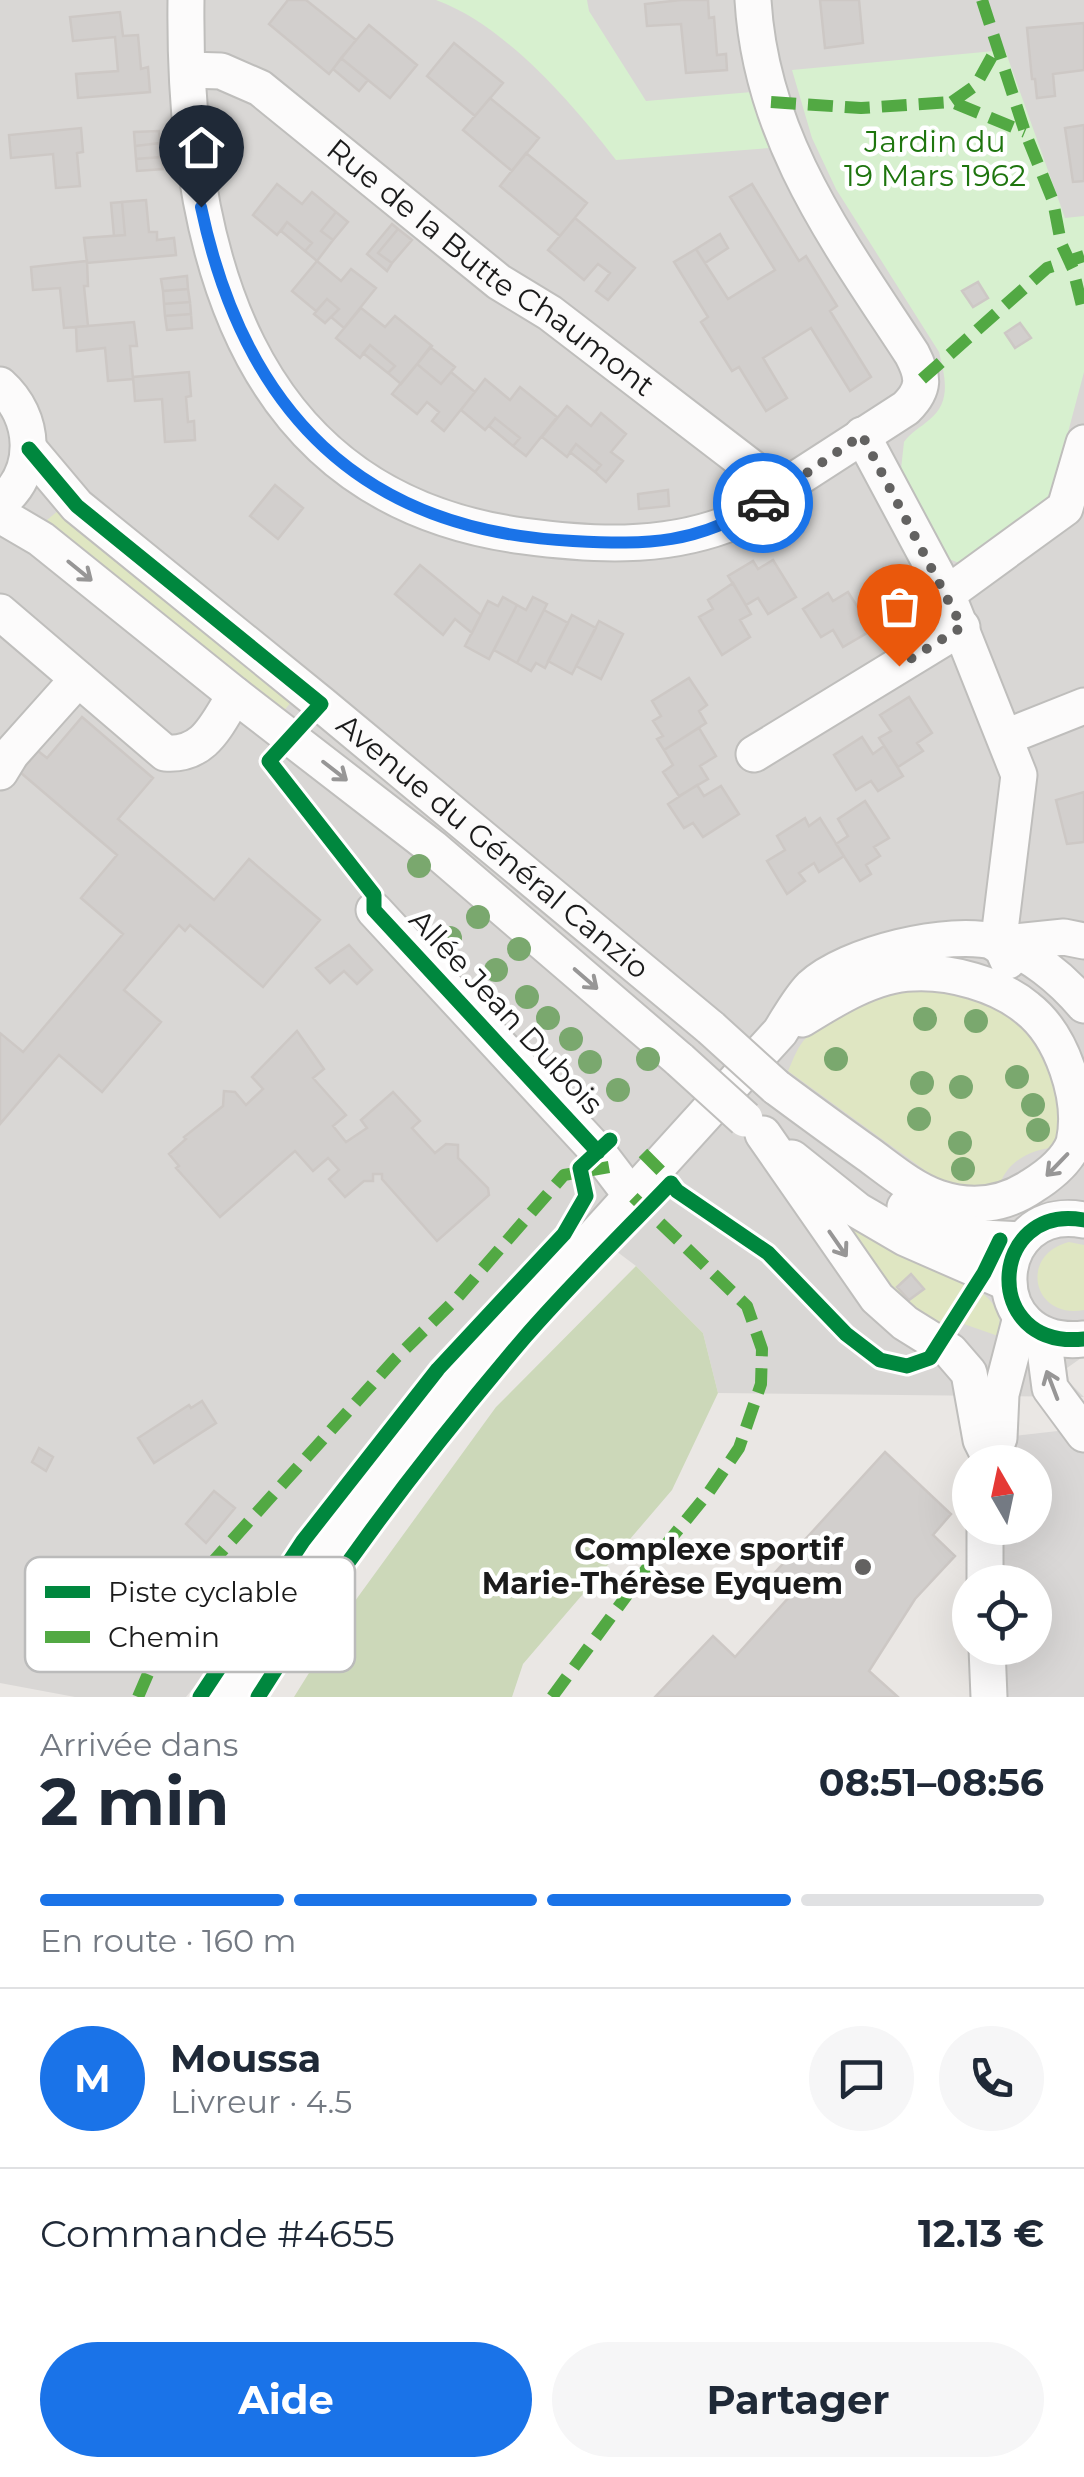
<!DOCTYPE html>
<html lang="fr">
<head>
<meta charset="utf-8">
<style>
	body { margin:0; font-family:Montserrat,sans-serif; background:#f6f6f7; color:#1f2937; height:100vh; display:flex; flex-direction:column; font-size:38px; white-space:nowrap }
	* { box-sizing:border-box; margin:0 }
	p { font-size:32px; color:#747a83 }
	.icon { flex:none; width:55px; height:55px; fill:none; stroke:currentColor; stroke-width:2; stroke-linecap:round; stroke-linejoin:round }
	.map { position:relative; height:1697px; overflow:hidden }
	.panel { display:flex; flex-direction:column; background:#fff; flex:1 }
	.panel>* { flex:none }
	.needle { width:65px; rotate:351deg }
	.controls { position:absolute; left:952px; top:1445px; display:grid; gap:20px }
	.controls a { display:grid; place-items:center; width:100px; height:100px; border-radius:50%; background:#fff; box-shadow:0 10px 40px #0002; font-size:50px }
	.pin { position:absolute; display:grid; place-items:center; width:85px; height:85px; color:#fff; margin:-102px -42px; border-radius:50% 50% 50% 0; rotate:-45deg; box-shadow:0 0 10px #0007 }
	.pin .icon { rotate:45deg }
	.courier { position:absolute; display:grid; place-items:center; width:100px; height:100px; margin:-50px; border:8px solid #1a73e8; border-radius:50%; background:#fff; color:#222; box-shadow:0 2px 12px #0007 }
	.summary em { font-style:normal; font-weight:700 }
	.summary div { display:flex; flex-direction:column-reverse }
	.summary { display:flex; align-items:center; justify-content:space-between; height:170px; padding:0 40px }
	h1 { font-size:65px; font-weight:700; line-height:75px }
	.bar { display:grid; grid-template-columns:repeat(4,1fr); gap:15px 10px; align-content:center; height:120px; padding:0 40px }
	.bar i { height:12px; border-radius:8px; background:#e0e1e3 }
	.bar .on { background:#1a73e8 }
	.bar p { grid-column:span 4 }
	.line { display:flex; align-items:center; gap:25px; padding:0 40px; border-top:2px solid #e0e1e3 }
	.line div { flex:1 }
	.round { display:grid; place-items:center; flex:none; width:105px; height:105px; border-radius:52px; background:#f6f6f7 }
	.cta { display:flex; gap:20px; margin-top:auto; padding:20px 40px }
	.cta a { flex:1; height:115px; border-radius:60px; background:#1a73e8; color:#fff; font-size:40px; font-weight:700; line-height:115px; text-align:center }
	.cta a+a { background:#f6f6f7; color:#1f2937 }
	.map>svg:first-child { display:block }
	.residential { fill:#d9d7d5 }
	.grass { fill:#dfe6c2 }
	.forest { fill:#ccd8b9 }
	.park { fill:#d7f0cf }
	.parking { fill:#dad8d7 }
	.building { fill:#d2cfcd; stroke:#cdc8c5; stroke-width:2.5 }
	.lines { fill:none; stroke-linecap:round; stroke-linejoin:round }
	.minor-casing { stroke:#bfbebc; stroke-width:39 }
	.minor { stroke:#fcfbfb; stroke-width:35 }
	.minor-bridge-casing { stroke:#bfbebc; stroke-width:39; stroke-linecap:butt }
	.minor-bridge { stroke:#fcfbfb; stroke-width:35 }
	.quiet { stroke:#52a943; stroke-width:12; stroke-dasharray:25 12; stroke-linecap:butt }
	.cycleway-casing { stroke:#fff; stroke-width:21 }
	.cycleway { stroke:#00873e; stroke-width:15 }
	.tree { fill:#7aa86e }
	.oneway { stroke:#979696 }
	.done { stroke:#636261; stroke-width:10; stroke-dasharray:0 18 }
	.route { stroke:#1a73e8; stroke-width:12 }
	.poi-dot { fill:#636261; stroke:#fff; stroke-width:4 }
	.labels { text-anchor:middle; stroke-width:9; stroke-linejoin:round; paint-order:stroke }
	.park-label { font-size:30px; fill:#1e750e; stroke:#fff }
	.street-label { font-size:30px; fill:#1b1b1b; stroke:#fff }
	.poi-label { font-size:30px; font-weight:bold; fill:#1b1b1b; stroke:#fff; text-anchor:end }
	.key { fill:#fff; stroke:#bbb; stroke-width:2.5 }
	.key-label { font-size:28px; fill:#1b1b1b }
</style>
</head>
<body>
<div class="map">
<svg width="1084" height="1697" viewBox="0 0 1084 1697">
	<rect width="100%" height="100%" fill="#eae7e4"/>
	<path class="residential" d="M0 0H1084V1356L1067 1368 1069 1382 1084 1397 718 1393 703 1333 636 1266 572 1218 186 1697H75L0 1683Z"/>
	<path class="grass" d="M59 510 293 700 281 714 47 520Z
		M963 989 1011 1014 1043 1044 1065 1097 1058 1147C1033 1149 1009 1159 1000 1184L972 1186 941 1182 788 1071C793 1060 798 1045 807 1037 851 994 906 990 963 989Z
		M809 1188 971 1286 939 1331 902 1309Z
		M1069 1242 1084 1245V1310C1033 1320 1018 1255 1069 1242Z
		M980 1292C997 1303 1001 1318 1001 1337L961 1323 959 1317Z"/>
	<path class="forest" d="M636 1266 703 1333 718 1393 672 1490 523 1664 512 1697H294L347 1612 496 1407Z"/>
	<path class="park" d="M436 0H587L589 11 646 101 752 92 770 148 616 160C572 103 505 25 436 0Z
		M1005 50 1065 218 1084 216V372L1053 489 1043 503 962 564 946 558 905 483 901 469 904 442C911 432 920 428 929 420 952 402 945 377 939 352L836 189 812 138 792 70Z"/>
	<path class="parking" d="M1084 1428V1697H979L977 1648H1035V1582H974L972 1528H1035V1462H970V1472L969 1441Z"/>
	<path class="building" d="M288 0H306L356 40 329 74 269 24Z
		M681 0H708L709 18 714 17 717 55 726 54 727 70 686 73 681 24 647 26 645 4Z
		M820 0H859L863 43 825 48Z
		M120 12 123 36 138 35 141 69 148 67 150 92 78 98 76 74 118 71 115 37 73 41 70 17Z
		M1084 23V70L1053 74 1055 96 1037 98 1035 79H1032L1027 28Z
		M369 25 417 65 390 98 341 58Z
		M454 43 503 83 475 116 427 76Z
		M341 58 368 80 359 91 333 69Z
		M490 98 539 138 512 171 463 130Z
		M1084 125V181L1073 182 1065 128Z
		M81 128 83 152 77 153 80 186 56 188 53 154 11 158 9 135Z
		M159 131 160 143 135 146 134 132Z
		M160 143 161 157 136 159 135 146Z
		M526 153 587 203 560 236 500 186Z
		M161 157 163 169 137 171 136 159Z
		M277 184 302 204 312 192 336 212 321 231 333 240 317 261 305 251 312 243 287 222 277 235 253 215Z
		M752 184 799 261 806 256 837 306 830 311 871 377 850 391 811 328 763 358 787 398 766 411 739 367 732 371 701 322 708 317 674 262 696 249 728 299 775 270 730 197Z
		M146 200 149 232H157V240L174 238 176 255 87 263 84 238 125 235 122 202Z
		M122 202 125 235 114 236 111 203Z
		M336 212 348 222 333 240 321 231Z
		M575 218 635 268 608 300 596 291 610 273 598 264 584 280 548 250Z
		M287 222 312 243 305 251 281 231Z
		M392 224 398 229 378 253 392 263 387 271 367 254Z
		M398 229 412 240 392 263 378 253Z
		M720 234 728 248 705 263 696 249Z
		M87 261 88 286H84L88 326 64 328 60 288 33 290 31 267Z
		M317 261 341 281 351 269 376 288 344 328 331 317 339 309 327 299 316 311 292 291Z
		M187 276 188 289 163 291 161 279Z
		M978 282 988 298 973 307 962 291Z
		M188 289 190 302 164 304 163 291Z
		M327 299 339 309 325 323 314 314Z
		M190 302 191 314 165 316 164 304Z
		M361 308 385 327 395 316 432 346 401 384 388 373 395 366 370 345 360 358 336 338Z
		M191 314 192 328 167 330 165 316Z
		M134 322 137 346H130L133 379 108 381 105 348 77 351 76 327Z
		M1020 323 1031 338 1015 348 1005 333Z
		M370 345 395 366 388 373 363 353Z
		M430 347 455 367 441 384 417 364Z
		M417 364 441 384 451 372 475 392 444 431 432 421 439 412 427 402 417 414 392 394Z
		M189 372 191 396 186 397 188 422 194 421 195 440 165 442 162 399 135 401 133 377Z
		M485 379 510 400 520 387 557 417 526 456 513 446 520 438 495 418 485 430 461 410Z
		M567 406 591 426 601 413 626 434 611 452 623 461 606 482 595 472 601 465 576 444 567 457 542 437Z
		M495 418 520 438 513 446 489 426Z
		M576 444 601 465 595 472 570 452Z
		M275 485 303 508 278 539 250 516Z
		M668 490 669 506 639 509 638 494Z
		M773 560 796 597 768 614 758 598 746 605 728 576 753 561 758 569Z
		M420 565 481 615 472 633 455 619 443 635 395 594Z
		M733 583 751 614 740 620 750 637 722 655 699 617 713 609 708 600Z
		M848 592 872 630 843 647 833 630 821 637 803 609 828 593 833 601Z
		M503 597 517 605 489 659 465 646 488 601 498 606Z
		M533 597 547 604 517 663 494 650 517 605 526 610Z
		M544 610 568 623 545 668 536 663 531 671 517 663Z
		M572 615 596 628 572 674 548 661Z
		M599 621 623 634 601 679 576 666Z
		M689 678 707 705 699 711 706 723 664 750 657 739 663 736 653 721 661 716 652 701Z
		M909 697 932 733 917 743 923 751 898 767 879 738 891 731 880 715Z
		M82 717 153 778 118 819 214 900 249 859 320 920 263 987 190 925 185 931 179 925 124 990 161 1022 102 1092 59 1055 0 1124V1033L23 1052 123 934 81 898 117 855 20 772 38 751 47 758Z
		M699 728 716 756 700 766 708 779 679 796 663 772 673 765 664 750Z
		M862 737 873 754 884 746 903 776 878 791 871 781 856 790 834 755Z
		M697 785 704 796 721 786 739 814 703 837 693 823 684 828 668 804Z
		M1084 792V842L1067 844 1056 800Z
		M865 801 889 838 874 847 880 856 866 865 871 874 860 881 836 844 848 836 838 819Z
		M805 818 809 826 820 818 844 856 819 872 814 863 799 873 805 881 787 894 767 861 785 850 777 836Z
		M349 945 372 970 357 984 344 971 330 983 316 968Z
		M297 1031 324 1069 313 1078 346 1115 333 1126 346 1142 367 1128 361 1120 393 1092 420 1121 412 1128 435 1153 446 1144 458 1145V1158L488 1188 489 1195 437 1241 382 1179V1174H373V1181H364L345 1197 329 1179 339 1170 328 1158 313 1171 295 1151 220 1217 176 1168 179 1166 169 1154 186 1139 184 1137 223 1106 224 1091 235 1092 246 1105 263 1089 252 1077Z
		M911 1274 924 1289 909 1300 897 1287Z
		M202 1401 216 1423 154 1463 138 1438 189 1405 191 1408Z
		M39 1448 53 1457 46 1471 32 1462Z
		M885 1452 951 1514 933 1535 955 1556 915 1599 869 1671 898 1697H655L713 1636 735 1657 790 1596 770 1578Z
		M214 1491 235 1508 206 1543 186 1524Z"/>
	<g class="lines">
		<defs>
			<g id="minor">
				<path d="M186 0C183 243 241 498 523 536 591 545 660 549 725 525L906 408C925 389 924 377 912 354 839 242 761 139 753 0"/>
				<path id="s1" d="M188 70 221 71 260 88 499 282 550 313 782 491"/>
				<path d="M0 385C36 417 39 472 0 503"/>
				<path d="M862 435 947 594 1019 775 1000 930V943L1008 961"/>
				<path id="s2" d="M29 449 77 506 321 704 711 1028"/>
				<path d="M0 515 41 539 235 695 433 848 680 1060"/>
				<path d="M947 594 1065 508 1084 443"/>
				<path d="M0 612 165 753C205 756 216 725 235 695"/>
				<path d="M1006 737 1084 706"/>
				<path d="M754 754 962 627"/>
				<path d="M0 772 11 754 78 679"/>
				<path d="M374 910 598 1152 630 1194"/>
				<path d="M996 944 1064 937 1084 941"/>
				<path d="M776 1087C807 1110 837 1132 868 1154 890 1170 912 1189 938 1198 971 1209 1004 1205 1032 1186 1048 1176 1067 1161 1074 1143 1084 1099 1062 1035 1027 1008 998 984 950 971 913 973 874 974 834 999 802 1019"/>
				<path d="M763 1134 877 1298 905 1323 950 1351 969 1373 981 1440 990 1458"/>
				<path d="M792 1158 857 1210 905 1238 1008 1283"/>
				<path d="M905 1207 983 1238 1022 1240"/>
				<path d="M1084 1220C989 1202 979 1350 1084 1339"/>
				<path d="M1043 1335 1050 1388 1084 1434"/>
				<path d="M995 1447 999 1438 1001 1394 1021 1317"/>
				<path d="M985 1582V1528"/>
				<path d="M987 1648 989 1697"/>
				<path d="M228 1697 277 1614 455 1390 780 1032C789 1018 799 999 811 987 846 954 950 929 996 942 1030 952 1062 979 1084 1005"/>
			</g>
		</defs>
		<use href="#minor" class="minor-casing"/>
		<use href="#minor" class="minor"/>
		<defs>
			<path id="minor-bridge" d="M711 1028 776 1087
				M680 1060 745 1119"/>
		</defs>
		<use href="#minor-bridge" class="minor-bridge-casing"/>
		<use href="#minor-bridge" class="minor-bridge"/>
		<path class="quiet" d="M982 0 1025 132 1053 201 1061 243 1073 269 1084 314
			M771 102 861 108 952 102 1025 132
			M952 102 976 85 996 49
			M922 379 1047 268 1084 256
			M643 1153 668 1178
			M138 1697 181 1597 395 1359 458 1297 564 1175 609 1167
			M552 1697 647 1568 709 1492 739 1448 761 1384 762 1349 747 1306 630 1194"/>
		<defs>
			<path id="cycleway" d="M29 449 77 506 321 704 269 761 374 895V910L598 1152
				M1084 1220C989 1202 979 1350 1084 1339
				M200 1697 303 1541 438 1369 564 1234 586 1196 580 1168 610 1140
				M258 1697C337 1570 428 1451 525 1337 571 1284 622 1234 671 1183L677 1191 768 1253 846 1334 880 1360 907 1366 930 1358 984 1273 1000 1240"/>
		</defs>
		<use href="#cycleway" class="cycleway-casing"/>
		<use href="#cycleway" class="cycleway"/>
	</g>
	<g class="tree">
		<circle cx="419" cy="866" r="12"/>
		<circle cx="478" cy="917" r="12"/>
		<circle cx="450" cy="938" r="12"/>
		<circle cx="519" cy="949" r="12"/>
		<circle cx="496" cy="970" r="12"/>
		<circle cx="527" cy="997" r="12"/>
		<circle cx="548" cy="1018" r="12"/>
		<circle cx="925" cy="1019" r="12"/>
		<circle cx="976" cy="1021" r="12"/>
		<circle cx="571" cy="1039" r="12"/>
		<circle cx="648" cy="1059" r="12"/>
		<circle cx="836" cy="1059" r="12"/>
		<circle cx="590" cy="1062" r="12"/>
		<circle cx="1017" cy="1077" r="12"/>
		<circle cx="922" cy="1083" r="12"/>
		<circle cx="961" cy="1087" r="12"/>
		<circle cx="618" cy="1090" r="12"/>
		<circle cx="1033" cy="1105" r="12"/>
		<circle cx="919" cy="1119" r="12"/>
		<circle cx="1038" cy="1130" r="12"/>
		<circle cx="960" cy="1143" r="12"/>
		<circle cx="963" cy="1169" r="12"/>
	</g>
	<defs><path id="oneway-shaft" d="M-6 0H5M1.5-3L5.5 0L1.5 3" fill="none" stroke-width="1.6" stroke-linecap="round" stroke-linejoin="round" transform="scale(2.5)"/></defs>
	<g class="oneway">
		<use href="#oneway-shaft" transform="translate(80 571) rotate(39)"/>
		<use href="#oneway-shaft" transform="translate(335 771) rotate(38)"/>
		<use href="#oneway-shaft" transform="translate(586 979) rotate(41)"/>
		<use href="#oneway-shaft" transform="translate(1057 1165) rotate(134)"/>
		<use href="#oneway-shaft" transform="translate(838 1244) rotate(55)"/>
		<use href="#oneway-shaft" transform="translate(1052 1385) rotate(-111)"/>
	</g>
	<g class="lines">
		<path class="done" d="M763 503 862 435 962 627 899 666"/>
		<path class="route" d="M201 207C244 410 360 531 573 541 650 545 696 544 763 503"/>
	</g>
	<circle class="poi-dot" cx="863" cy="1567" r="10"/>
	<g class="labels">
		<g class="park-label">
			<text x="935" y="152">Jardin du<tspan x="935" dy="34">19 Mars 1962</tspan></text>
		</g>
		<g class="street-label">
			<text dy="10" stroke="none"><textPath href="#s1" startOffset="368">Rue de la Butte Chaumont</textPath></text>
			<text dy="10" stroke="none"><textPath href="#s2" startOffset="612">Avenue du Général Canzio</textPath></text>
			<text transform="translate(506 1012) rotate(47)" y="10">Allée Jean Dubois</text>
		</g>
		<g class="poi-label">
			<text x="843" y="1560">Complexe sportif<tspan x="843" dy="34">Marie-Thérèse Eyquem</tspan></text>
		</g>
	</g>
	<rect x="25" y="1557" width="330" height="115" rx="15" class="key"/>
	<rect x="45" y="1586" width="45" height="12" fill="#00873e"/>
	<rect x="45" y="1631" width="45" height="12" fill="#52a943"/>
	<g class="key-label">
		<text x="108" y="1602">Piste cyclable</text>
		<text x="108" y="1647">Chemin</text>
	</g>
</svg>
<div class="controls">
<a><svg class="needle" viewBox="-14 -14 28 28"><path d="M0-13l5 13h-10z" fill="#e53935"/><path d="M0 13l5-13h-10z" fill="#747a83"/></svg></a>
<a><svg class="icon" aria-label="locate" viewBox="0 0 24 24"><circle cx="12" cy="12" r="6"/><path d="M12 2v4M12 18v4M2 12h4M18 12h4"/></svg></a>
</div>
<div class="pin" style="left:899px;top:666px;background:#ea580c"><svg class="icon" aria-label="bag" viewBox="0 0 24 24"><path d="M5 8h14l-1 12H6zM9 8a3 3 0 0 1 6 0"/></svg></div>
<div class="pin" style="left:201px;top:207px;background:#1f2937"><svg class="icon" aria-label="home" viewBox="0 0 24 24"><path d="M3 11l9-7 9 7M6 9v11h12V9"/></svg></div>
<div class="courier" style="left:763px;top:503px"><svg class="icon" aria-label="car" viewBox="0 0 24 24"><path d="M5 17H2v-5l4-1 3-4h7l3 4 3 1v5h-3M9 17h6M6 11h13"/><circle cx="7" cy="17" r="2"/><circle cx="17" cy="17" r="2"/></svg></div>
</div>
<section class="panel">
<div class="summary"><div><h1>2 min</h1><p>Arrivée dans</p></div><em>08:51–08:56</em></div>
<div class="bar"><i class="on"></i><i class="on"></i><i class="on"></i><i></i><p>En route · 160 m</p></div>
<div class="line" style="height:180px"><b class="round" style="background:#1a73e8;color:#fff">M</b><div><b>Moussa</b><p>Livreur · 4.5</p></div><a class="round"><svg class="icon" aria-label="chat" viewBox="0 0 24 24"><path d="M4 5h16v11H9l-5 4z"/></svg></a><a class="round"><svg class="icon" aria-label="phone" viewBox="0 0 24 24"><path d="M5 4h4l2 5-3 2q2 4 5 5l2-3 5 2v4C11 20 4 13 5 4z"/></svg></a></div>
<div class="line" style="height:130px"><div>Commande #4655</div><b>12.13 €</b></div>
<div class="cta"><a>Aide</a><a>Partager</a></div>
</section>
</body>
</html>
